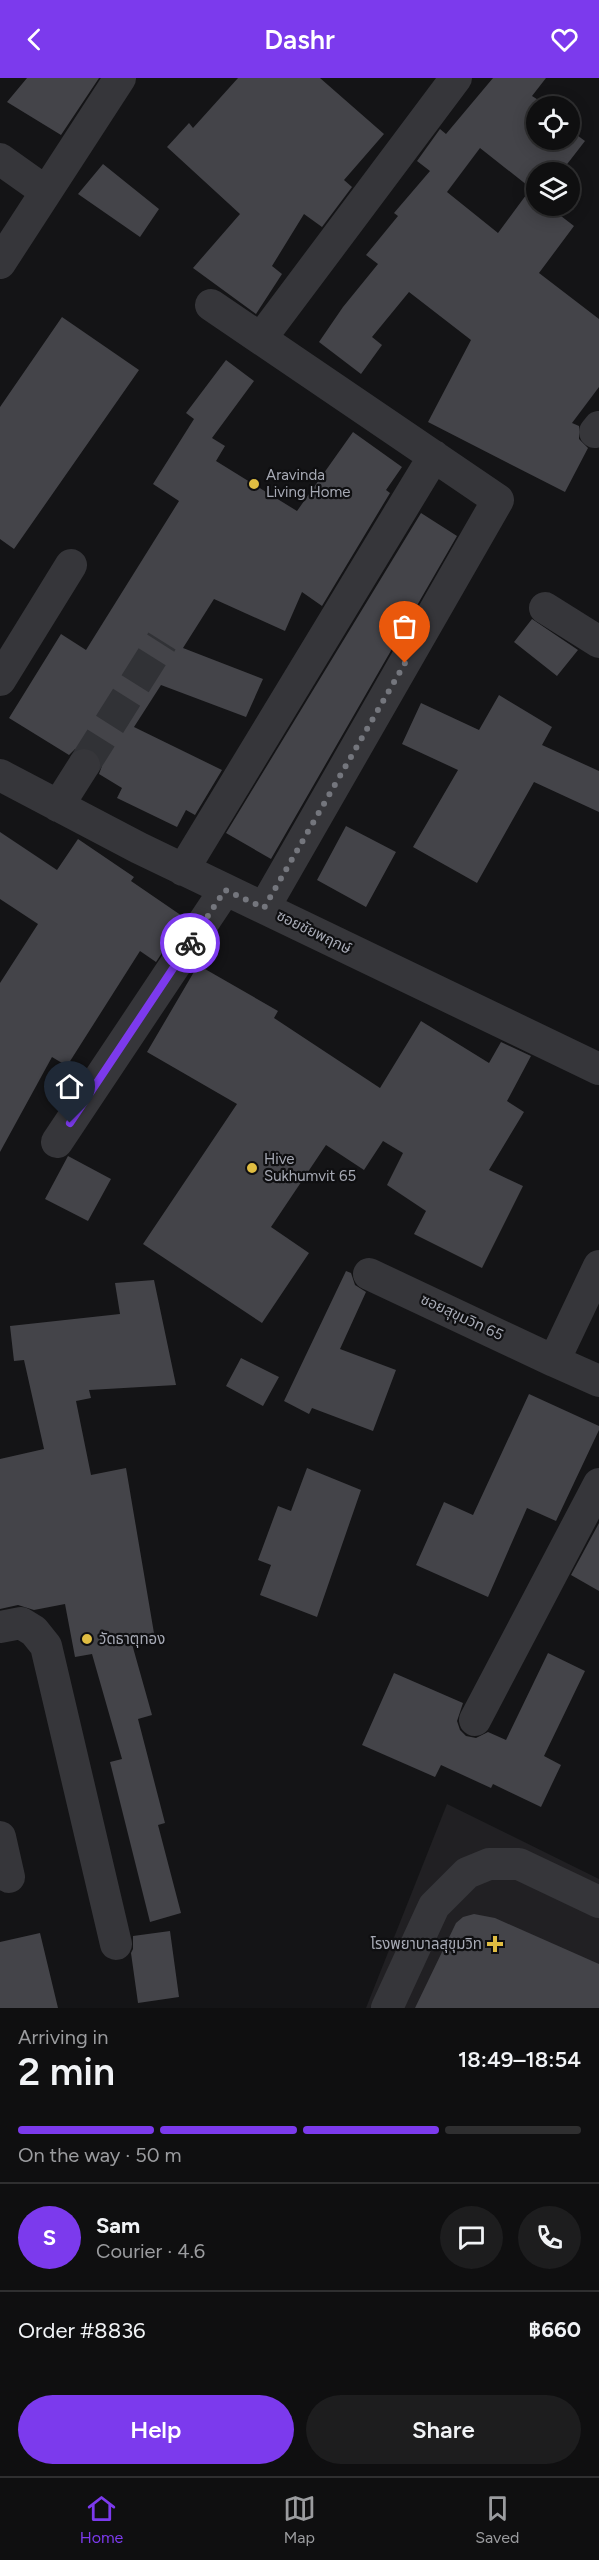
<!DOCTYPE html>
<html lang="en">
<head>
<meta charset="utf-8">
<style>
	body { margin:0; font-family:Figtree,"Noto Sans Thai",sans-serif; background:#1d1d1e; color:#f1f3f6; height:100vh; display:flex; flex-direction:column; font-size:22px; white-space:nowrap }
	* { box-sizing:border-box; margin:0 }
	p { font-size:20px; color:#9b9c9f }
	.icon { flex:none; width:33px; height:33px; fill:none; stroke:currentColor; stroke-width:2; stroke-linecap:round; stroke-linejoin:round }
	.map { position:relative; height:1930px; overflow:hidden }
	.drawer { display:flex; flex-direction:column; background:#0f0f10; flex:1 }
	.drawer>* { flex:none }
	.tools { position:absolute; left:526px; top:18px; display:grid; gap:12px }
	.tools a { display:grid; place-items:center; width:54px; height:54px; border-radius:50%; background:#0f0f10; box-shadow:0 3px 15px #0003,0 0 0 2px #2f2f30; font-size:30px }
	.pin { position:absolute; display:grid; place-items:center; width:51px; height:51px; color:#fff; margin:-62px -26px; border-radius:50% 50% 50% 0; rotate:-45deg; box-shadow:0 0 6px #0007 }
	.pin .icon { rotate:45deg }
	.courier { position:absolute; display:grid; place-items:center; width:60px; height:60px; margin:-30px; border:4px solid #7c3aed; border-radius:50%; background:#fff; color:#222; box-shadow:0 2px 8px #0007 }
	.summary em { font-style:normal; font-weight:600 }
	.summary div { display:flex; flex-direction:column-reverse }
	.summary { display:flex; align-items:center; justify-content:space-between; height:102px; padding:0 18px }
	h1 { font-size:39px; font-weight:600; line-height:45px }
	.bar { display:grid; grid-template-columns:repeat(4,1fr); gap:9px 6px; align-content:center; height:72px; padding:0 18px }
	.bar i { height:8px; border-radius:4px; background:#2f2f30 }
	.bar .on { background:#7c3aed }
	.bar p { grid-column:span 4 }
	.line { display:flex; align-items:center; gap:15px; padding:0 18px; border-top:2px solid #2f2f30 }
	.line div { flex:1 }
	.round { display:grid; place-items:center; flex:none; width:63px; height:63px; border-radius:32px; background:#1d1d1e }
	.button { display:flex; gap:12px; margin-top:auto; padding:12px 18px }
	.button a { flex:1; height:69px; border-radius:36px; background:#7c3aed; color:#fff; font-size:24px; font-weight:600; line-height:69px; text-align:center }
	.button a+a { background:#1d1d1e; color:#f1f3f6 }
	header { display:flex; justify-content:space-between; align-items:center; height:78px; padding:0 18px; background:#7c3aed; color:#fff; font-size:27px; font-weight:600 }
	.dock { display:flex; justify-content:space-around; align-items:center; height:84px; border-top:2px solid #2f2f30; background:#0f0f10; font-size:16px; color:#9b9c9f }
	.dock a { display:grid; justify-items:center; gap:3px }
	.dock .on { color:#7c3aed }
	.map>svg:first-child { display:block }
	.built { fill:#212023 }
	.building { fill:#444449 }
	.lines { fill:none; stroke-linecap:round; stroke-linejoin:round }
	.minor-tunnel { stroke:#313236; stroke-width:32; stroke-dasharray:32 16; stroke-linecap:butt }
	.minor { stroke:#36363a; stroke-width:32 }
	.done { stroke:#74767d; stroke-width:6; stroke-dasharray:0 10.8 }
	.route { stroke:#7c3aed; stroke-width:8 }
	.poi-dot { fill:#e0bd42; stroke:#0f0f11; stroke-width:2 }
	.labels { text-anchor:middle; stroke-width:4.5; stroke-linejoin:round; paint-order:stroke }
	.poi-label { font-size:15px; fill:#a7aab5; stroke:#0f0f11; text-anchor:start }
	.street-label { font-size:15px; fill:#a7aab5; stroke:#0f0f11 }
</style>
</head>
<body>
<header><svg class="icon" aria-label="back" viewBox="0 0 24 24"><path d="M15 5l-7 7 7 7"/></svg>Dashr<svg class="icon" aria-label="heart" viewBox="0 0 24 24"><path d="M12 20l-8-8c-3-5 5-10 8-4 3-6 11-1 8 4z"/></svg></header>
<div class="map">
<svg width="599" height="1930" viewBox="0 0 599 1930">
	<rect width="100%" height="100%" fill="#141416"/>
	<path class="built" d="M447 1726 599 1801V1930H366Z"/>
	<path class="building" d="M27 0H99L61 57 7 24Z
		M238 0H320L384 56 344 102 352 109 322 149 304 136 272 188 282 196 256 236 193 190 240 136 167 69 189 45 193 50Z
		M493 0H546L532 18 540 23 537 27 539 28H537V62H570V52L585 63 561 94H537V115L480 70 447 114 498 155 529 113 537 119V128H548L574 148 539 195 599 241V309L572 345 579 348V361L588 370 565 414 428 344 471 262 409 214 372 259 382 267 361 296 319 264 343 229 378 186 366 177 398 138 394 135 430 93 417 83 440 51 446 56Z
		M103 86 159 131 140 159 78 116Z
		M62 239 139 292 14 471 0 461V329Z
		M226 282 254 303 212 360 225 368 216 383 297 433 353 354 402 389 386 412 390 415 322 528 302 514 285 553 214 521 183 570 263 601 246 639 161 607 134 649 222 692 195 737 186 732 177 749 117 720 122 710 99 696 102 688 100 679 94 672 84 669 75 671 69 677 9 640 61 556 86 572 179 423 153 406 194 341 186 335Z
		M421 435 457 458 271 781 226 755Z
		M532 541 578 572 557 598 514 564Z
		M499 617 552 649 542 667 599 693V734L534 704 477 805 413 769 458 692 402 666 421 625 479 652Z
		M346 748 396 774 366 829 317 802Z
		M0 754 57 792 78 761 134 799 131 803 185 840 156 884 140 873 67 988 52 979 0 1074V905L38 846 0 821Z
		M198 887 278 933 274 940 380 1010 421 943 489 985 501 964 531 978 507 1023 524 1034 489 1092 523 1108 482 1190 414 1156 426 1133 387 1107 403 1075 383 1063 364 1092 326 1067 271 1149 309 1175 262 1245 143 1166 237 1026 147 974Z
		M68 1078 111 1101 88 1143 45 1121Z
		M346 1193 351 1195 355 1207 366 1214 340 1271 396 1292 373 1353 312 1330 309 1336 284 1323Z
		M154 1202 176 1307 89 1312 91 1320 76 1323 91 1397 126 1390 155 1561 132 1566 152 1637 138 1641 165 1745 158 1747 181 1835 150 1844 110 1684 122 1681 92 1576 75 1579 65 1526 34 1532 18 1527 0 1531V1381L44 1371 24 1282 14 1283 10 1248 120 1236 115 1205Z
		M241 1280 279 1299 263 1328 226 1308Z
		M529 1316 599 1348V1352L556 1443 527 1430 488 1519 416 1487 444 1424 473 1437Z
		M307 1390 361 1412 317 1539 260 1517 271 1487 258 1482 278 1428 291 1433Z
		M599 1445V1513L571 1497Z
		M548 1575 585 1593 544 1678 561 1687 541 1729 493 1706 491 1710 441 1687 435 1699 362 1667 394 1595 463 1625 457 1643 460 1652 466 1658 476 1660 488 1654 506 1662Z
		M474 1836 495 1840 599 1886V1930H415L456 1845 463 1839Z
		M170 1853 179 1919 138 1925 131 1875 133 1871V1858Z
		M40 1855 58 1930H0V1864Z"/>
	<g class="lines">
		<path class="minor-tunnel" d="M84 687 162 563"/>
		<path class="minor" d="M0 81 45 113
			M0 185 120 0
			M211 227 498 422 264 830
			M262 259 456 0
			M595 354 599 349
			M545 530 599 564
			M0 602 71 487
			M0 697 139 770 599 991
			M58 728 84 687
			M183 792 434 378
			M57 1064 225 812
			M599 1188 554 1283 599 1303
			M369 1196 554 1283
			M0 1549 21 1545 34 1553 46 1568 116 1866
			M475 1642 599 1406
			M0 1759 9 1799
			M387 1930 434 1828 467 1795 489 1786H519L599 1824"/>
	</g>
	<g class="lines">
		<path class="done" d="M190 865 225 812 264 830 405 585"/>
		<path class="route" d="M70 1045 190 865"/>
	</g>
	<g class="poi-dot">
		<circle cx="254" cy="406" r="6"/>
		<circle cx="252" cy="1090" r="6"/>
		<circle cx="87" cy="1561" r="6"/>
		<path d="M492 1857h6v6h6v6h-6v6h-6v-6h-6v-6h6z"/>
	</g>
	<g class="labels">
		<g class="poi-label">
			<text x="266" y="402">Aravinda<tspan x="266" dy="17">Living Home</tspan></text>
			<text x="264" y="1086">Hive<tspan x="264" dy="17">Sukhumvit 65</tspan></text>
			<text x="99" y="1566">วัดธาตุทอง</text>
			<text x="482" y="1871" text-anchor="end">โรงพยาบาลสุขุมวิท</text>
		</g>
		<g class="street-label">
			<text transform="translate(314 854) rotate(26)" y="5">ซอยชัยพฤกษ์</text>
			<text transform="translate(462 1239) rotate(25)" y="5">ซอยสุขุมวิท 65</text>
		</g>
	</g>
</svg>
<div class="tools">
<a><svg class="icon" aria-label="locate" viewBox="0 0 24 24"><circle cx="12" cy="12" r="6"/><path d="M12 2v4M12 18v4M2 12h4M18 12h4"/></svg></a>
<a><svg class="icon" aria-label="layers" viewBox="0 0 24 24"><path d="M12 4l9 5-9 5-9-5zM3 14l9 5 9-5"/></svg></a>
</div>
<div class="pin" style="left:405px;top:585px;background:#ea580c"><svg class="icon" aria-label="bag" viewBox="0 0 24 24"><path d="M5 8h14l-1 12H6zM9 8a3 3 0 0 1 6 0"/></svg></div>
<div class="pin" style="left:70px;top:1045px;background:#1f2937"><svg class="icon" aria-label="home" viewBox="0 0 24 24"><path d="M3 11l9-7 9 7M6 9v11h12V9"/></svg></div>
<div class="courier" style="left:190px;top:865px"><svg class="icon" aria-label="bike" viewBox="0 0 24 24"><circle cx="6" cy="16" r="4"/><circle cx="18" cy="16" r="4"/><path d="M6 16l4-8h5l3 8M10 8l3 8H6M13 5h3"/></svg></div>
</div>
<section class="drawer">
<div class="summary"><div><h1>2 min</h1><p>Arriving in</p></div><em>18:49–18:54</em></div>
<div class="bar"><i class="on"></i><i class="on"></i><i class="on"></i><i></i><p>On the way · 50 m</p></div>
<div class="line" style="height:108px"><b class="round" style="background:#7c3aed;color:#fff">S</b><div><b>Sam</b><p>Courier · 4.6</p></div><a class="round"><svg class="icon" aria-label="chat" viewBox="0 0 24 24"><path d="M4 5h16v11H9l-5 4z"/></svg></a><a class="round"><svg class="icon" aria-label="phone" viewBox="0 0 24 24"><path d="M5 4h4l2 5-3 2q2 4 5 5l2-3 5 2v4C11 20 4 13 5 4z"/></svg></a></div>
<div class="line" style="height:78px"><div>Order #8836</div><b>฿660</b></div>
<div class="button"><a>Help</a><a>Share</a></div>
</section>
<nav class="dock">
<a class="on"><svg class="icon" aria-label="home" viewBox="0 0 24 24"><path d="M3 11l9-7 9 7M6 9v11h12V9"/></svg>Home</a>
<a><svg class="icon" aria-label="map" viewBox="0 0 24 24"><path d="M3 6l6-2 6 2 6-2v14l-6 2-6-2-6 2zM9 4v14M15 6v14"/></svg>Map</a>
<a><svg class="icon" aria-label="saved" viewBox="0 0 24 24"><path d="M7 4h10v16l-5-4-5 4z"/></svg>Saved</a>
</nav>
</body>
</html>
